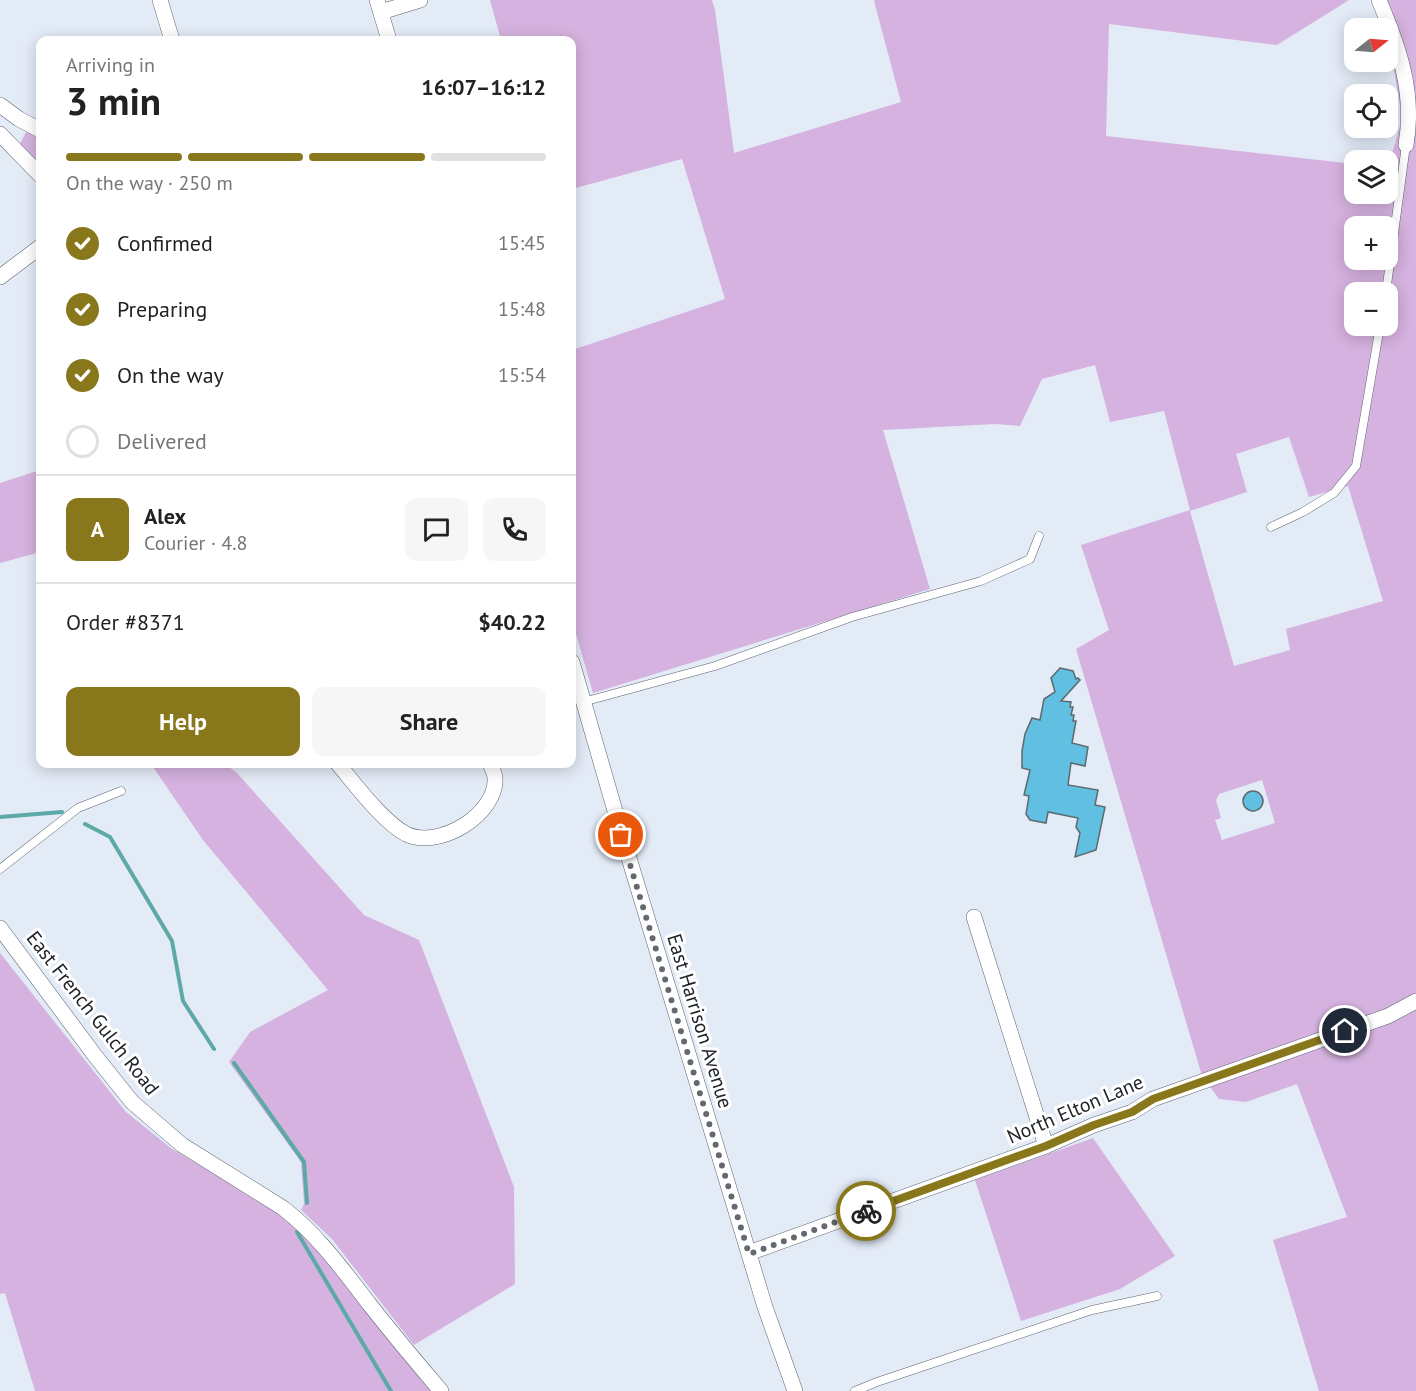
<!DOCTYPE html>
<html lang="en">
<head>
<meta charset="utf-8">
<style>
	body { margin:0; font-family:"PT Sans",sans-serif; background:#f6f6f6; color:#222; height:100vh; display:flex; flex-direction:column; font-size:22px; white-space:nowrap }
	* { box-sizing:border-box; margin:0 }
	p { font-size:20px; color:#767676 }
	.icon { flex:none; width:33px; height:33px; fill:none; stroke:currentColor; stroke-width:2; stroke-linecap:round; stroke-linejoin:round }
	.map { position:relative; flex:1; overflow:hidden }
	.sheet { position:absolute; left:36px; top:36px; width:540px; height:732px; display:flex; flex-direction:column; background:#fff; border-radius:12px; box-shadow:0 3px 15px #0003 }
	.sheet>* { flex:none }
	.needle { width:39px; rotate:73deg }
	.tools { position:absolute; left:1344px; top:18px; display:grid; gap:12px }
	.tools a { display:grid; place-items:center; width:54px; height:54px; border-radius:12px; background:#fff; box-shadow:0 3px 15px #0003; font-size:30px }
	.pin { position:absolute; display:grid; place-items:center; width:51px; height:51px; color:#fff; margin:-26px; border:3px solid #fff; border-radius:50%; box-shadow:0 2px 6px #0007 }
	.courier { position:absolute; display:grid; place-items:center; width:60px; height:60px; margin:-30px; border:4px solid #88771b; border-radius:50%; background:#fff; color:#222; box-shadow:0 2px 8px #0007 }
	.headline em { font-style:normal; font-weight:600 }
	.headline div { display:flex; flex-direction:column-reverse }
	.headline { display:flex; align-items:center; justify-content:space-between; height:102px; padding:0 30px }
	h1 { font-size:39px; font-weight:600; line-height:45px }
	.bar { display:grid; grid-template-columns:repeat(4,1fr); gap:9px 6px; align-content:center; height:72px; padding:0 30px }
	.bar i { height:8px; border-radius:4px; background:#e0e0e0 }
	.bar .active { background:#88771b }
	.bar p { grid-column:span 4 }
	.line { display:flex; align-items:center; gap:15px; padding:0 30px; border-top:2px solid #e0e0e0 }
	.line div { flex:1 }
	.round { display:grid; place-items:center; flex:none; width:63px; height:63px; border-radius:12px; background:#f6f6f6 }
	ol { padding:0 30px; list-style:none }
	li { display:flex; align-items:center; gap:18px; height:66px }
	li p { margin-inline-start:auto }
	li .icon { padding:6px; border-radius:50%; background:#88771b; color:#fff; stroke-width:4 }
	li:last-child { color:#767676 }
	li i { width:33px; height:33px; border:3px solid #e0e0e0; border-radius:50% }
	.primary-button { display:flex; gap:12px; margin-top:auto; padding:12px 30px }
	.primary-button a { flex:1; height:69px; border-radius:12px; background:#88771b; color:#fff; font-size:24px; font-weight:600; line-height:69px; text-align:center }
	.primary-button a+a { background:#f6f6f6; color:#222 }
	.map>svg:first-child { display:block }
	.green { fill:#d5b2df; fill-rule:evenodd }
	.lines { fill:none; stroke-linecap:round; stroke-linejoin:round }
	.stream { stroke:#5ca9a7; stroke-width:4 }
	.building { fill:#61c0e1; stroke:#5c696e; stroke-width:1.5 }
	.lane-casing { stroke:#5c636d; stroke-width:9 }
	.street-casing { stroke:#5c636d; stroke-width:16 }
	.lane { stroke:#fff; stroke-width:8 }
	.street { stroke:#fff; stroke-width:15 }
	.done { stroke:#646970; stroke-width:6; stroke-dasharray:0 10.8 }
	.route { stroke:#88771b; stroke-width:8 }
	.labels { text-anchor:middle; stroke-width:6; stroke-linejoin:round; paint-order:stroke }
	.street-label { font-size:20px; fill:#202327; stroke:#fff }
</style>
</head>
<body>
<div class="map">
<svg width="1416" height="1391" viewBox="0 0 1416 1391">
	<rect width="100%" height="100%" fill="#e3ebf7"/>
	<path class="green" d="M490 0H712L715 10 734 153 901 102 874 1 875 0H1349L1277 45 1109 24 1106 136 1354 164V194H1388V168L1402 118 1390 47 1371 0H1416V1391H1319L1273 1240 1347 1217 1297 1084 1246 1102 1219 1099 1202 1076 1076 649 1109 630 1081 545 1190 510 1164 411 1110 422 1095 365 1042 379 1020 426 995 424 883 430 930 589 593 693 572 620V350L725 299 682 159 572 189V40H501ZM1354 226H1388V260H1354ZM1354 292H1388V326H1354ZM1289 437 1309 497 1348 486 1383 601 1286 629 1290 650 1234 666 1190 511 1247 492 1236 454ZM1262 780 1275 823 1222 840 1215 820 1221 818 1216 800 1219 794Z
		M26 132 40 138V166L20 144Z
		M40 470V552L0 563V483Z
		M151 764H225L237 773 364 915 419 940 514 1187 515 1284 414 1345 332 1239 301 1210 304 1204 301 1162 229 1062 250 1032 328 990 203 840Z
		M0 953 126 1112 172 1149 278 1212 317 1248 434 1391H35L5 1293 0 1294Z
		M1093 1138 1175 1256 1120 1289 1021 1321 975 1180Z"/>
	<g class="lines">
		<path class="stream" d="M0 817 62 812
			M85 824 110 837 172 941 183 1001 214 1049
			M234 1063 304 1162 307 1203
			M297 1232 391 1391"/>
	</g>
	<path class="building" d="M1060 668 1073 671 1076 679 1078 678 1080 680 1061 701 1071 702 1070 707H1073L1071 715H1074L1073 721H1076L1072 743 1088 747 1085 766 1071 763 1068 785 1098 790 1095 805 1105 807 1096 850 1075 857 1080 833 1076 827 1078 818 1048 812 1046 823 1030 820 1026 814 1029 796 1024 795 1030 770 1022 768V751L1025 734 1032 718 1040 720 1044 699 1055 692 1051 678Z
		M1243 801a10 10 0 1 1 20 0a10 10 0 1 1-20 0Z"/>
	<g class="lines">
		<defs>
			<path id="lane" d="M1386 292 1406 145
				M1271 527 1303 512 1334 493 1356 466 1380 326
				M583 702 715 666 852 617 981 581 1030 559 1039 536
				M0 869 78 808 121 791
				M855 1391 877 1382 1092 1310 1157 1296"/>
			<path id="street" d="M160 0 172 40
				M377 0 389 40
				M1379 0C1399 48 1415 92 1406 145
				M381 12 420 0
				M0 105 19 119 40 130
				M0 134 40 175
				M0 277 40 247
				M572 662 622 835 765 1307 795 1391
				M338 764C355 784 383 822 406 834 439 850 498 814 495 777 494 772 492 768 490 764
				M974 917 1046 1146
				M0 928 96 1057 132 1102 182 1145 283 1208C318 1235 343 1270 370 1305 393 1334 417 1363 441 1391
				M749 1253 1046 1146 1094 1125 1132 1112 1153 1099 1388 1016 1416 1001"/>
		</defs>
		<use href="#lane" class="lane-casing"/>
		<use href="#street" class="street-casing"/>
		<use href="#lane" class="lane"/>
		<use href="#street" class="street"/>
	</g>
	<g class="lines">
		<path class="done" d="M621 835 749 1254 866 1211"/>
		<path class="route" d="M866 1211 1046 1146 1094 1125 1132 1112 1153 1099 1345 1031"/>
	</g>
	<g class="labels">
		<g class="street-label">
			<text transform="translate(93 1013) rotate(52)" y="7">East French Gulch Road</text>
			<text transform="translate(700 1021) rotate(73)" y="7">East Harrison Avenue</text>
			<text transform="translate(1075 1109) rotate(-23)" y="7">North Elton Lane</text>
		</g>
	</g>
</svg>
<div class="tools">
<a><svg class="needle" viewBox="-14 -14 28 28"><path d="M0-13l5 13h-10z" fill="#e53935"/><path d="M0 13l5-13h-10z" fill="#767676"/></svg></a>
<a><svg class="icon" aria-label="locate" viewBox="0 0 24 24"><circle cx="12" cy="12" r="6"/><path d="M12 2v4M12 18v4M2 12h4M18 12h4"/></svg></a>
<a><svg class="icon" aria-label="layers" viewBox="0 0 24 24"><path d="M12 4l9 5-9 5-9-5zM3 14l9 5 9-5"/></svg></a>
<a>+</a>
<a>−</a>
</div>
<div class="pin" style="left:621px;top:835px;background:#ea580c"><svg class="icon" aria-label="bag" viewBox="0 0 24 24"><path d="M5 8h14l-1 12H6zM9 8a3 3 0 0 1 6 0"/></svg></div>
<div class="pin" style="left:1345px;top:1031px;background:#1f2937"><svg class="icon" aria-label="home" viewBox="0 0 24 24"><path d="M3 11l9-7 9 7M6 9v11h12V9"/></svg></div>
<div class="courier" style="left:866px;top:1211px"><svg class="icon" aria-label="bike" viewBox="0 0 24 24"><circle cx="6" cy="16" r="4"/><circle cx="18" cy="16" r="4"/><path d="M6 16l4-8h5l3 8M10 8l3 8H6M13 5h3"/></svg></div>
<section class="sheet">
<div class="headline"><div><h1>3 min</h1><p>Arriving in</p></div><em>16:07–16:12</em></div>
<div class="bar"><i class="active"></i><i class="active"></i><i class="active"></i><i></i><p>On the way · 250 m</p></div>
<ol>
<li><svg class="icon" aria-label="check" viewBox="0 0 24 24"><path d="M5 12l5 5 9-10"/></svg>Confirmed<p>15:45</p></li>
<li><svg class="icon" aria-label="check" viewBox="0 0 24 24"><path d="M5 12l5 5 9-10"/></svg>Preparing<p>15:48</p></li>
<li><svg class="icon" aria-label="check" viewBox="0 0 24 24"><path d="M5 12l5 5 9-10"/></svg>On the way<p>15:54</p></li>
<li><i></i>Delivered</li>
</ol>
<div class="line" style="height:108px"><b class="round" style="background:#88771b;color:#fff">A</b><div><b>Alex</b><p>Courier · 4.8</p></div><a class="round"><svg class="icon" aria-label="chat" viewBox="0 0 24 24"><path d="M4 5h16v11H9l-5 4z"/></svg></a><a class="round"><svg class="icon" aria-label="phone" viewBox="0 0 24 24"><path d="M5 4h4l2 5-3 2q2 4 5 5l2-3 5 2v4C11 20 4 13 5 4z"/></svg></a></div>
<div class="line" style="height:78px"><div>Order #8371</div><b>$40.22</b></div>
<div class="primary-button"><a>Help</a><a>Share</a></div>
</section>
</div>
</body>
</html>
